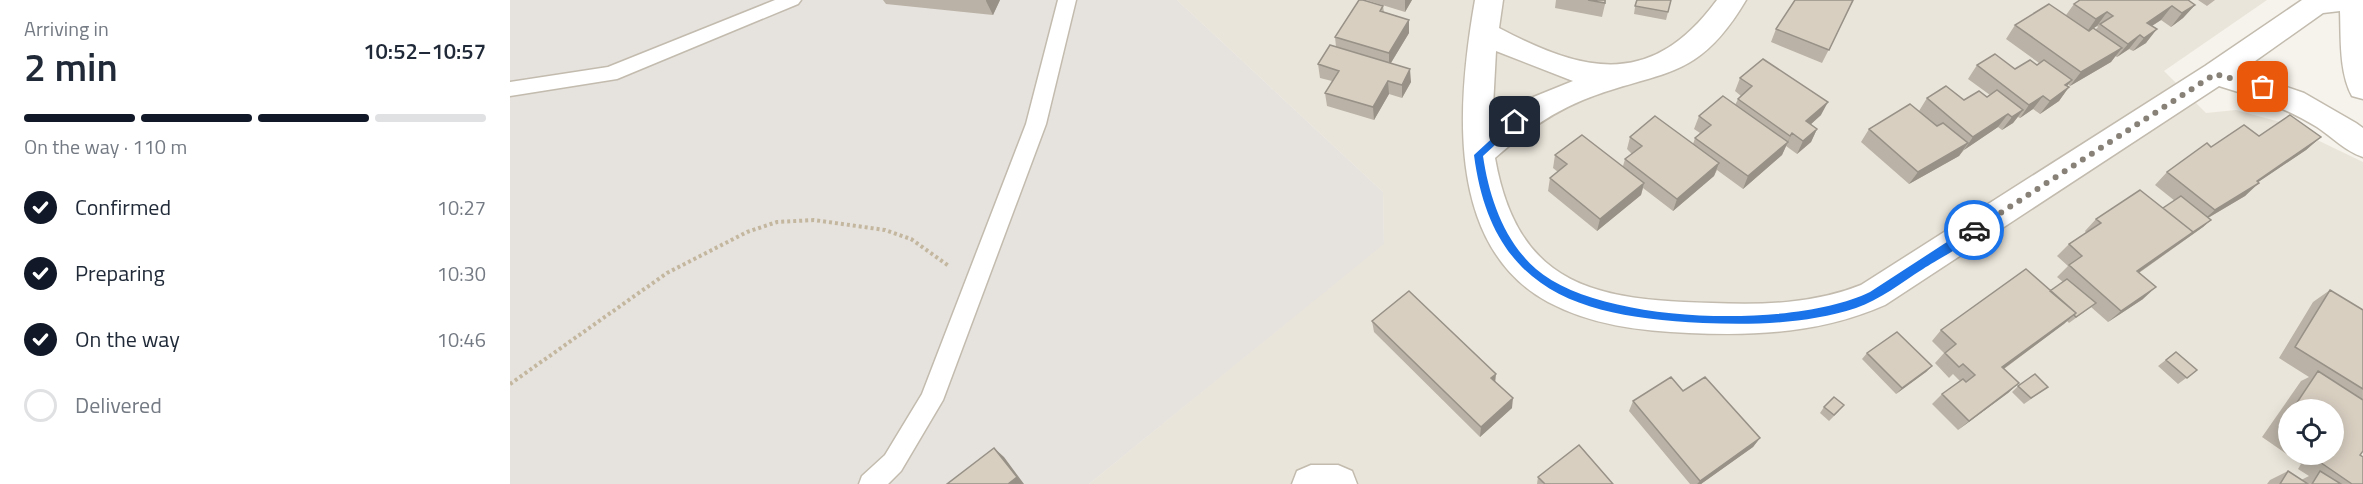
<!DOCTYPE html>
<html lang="en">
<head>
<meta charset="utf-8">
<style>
	body { margin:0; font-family:"Titillium Web",sans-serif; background:#f2f2f3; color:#1f2937; height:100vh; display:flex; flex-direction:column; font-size:22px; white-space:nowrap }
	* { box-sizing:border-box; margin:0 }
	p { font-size:20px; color:#747a83 }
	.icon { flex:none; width:33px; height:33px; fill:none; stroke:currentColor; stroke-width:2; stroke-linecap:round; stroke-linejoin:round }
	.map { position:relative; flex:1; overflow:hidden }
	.side { display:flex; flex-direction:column; background:#fff; width:510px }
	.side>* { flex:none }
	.fabs { position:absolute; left:1768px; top:399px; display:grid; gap:12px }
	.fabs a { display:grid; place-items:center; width:66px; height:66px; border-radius:50%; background:#fff; box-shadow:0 3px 15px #0003; font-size:30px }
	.pin { position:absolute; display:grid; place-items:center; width:51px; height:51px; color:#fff; margin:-26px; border-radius:12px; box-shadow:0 3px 9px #0006 }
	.courier { position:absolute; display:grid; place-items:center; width:60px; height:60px; margin:-30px; border:4px solid #1a73e8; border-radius:50%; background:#fff; color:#222; box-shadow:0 2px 8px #0007 }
	.head em { font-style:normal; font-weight:600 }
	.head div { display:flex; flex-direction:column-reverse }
	.head { display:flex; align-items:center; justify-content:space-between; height:102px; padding:0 24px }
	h1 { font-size:39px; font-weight:600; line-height:45px }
	.bar { display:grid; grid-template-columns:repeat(4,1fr); gap:9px 6px; align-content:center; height:72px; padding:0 24px }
	.bar i { height:8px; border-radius:4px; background:#e0e1e3 }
	.bar .current { background:#111827 }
	.bar p { grid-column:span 4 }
	ol { padding:0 24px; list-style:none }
	li { display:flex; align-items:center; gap:18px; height:66px }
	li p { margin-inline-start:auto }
	li .icon { padding:6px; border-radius:50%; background:#111827; color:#fff; stroke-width:4 }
	li:last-child { color:#747a83 }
	li i { width:33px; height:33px; border:3px solid #e0e1e3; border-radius:50% }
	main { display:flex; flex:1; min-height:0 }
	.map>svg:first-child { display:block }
	.residential { fill:#eae5da; fill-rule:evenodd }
	.industrial { fill:#e6e2dd }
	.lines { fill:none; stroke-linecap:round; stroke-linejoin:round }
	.lane-casing { stroke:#c2bbae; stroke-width:3 }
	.street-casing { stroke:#c2bbae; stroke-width:3 }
	.path { stroke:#c4b79f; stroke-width:4; stroke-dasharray:3 3; stroke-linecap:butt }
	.lane { fill:#fff; fill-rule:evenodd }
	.street { fill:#fff; fill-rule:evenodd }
	.wall { fill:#bab2a6; fill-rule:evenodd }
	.shaded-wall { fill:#979187 }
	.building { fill:#d8cfc1; stroke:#979187; stroke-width:1.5 }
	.route { fill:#1a73e8 }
	.done { stroke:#878178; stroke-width:6; stroke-dasharray:0 10.8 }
</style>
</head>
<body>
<main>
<section class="side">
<div class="head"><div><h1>2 min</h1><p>Arriving in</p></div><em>10:52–10:57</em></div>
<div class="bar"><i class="current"></i><i class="current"></i><i class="current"></i><i></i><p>On the way · 110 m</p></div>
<ol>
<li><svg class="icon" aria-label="check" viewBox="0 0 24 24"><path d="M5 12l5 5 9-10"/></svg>Confirmed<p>10:27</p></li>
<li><svg class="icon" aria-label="check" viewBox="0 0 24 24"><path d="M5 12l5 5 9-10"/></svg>Preparing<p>10:30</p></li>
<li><svg class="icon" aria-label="check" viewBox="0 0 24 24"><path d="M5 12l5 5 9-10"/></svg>On the way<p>10:46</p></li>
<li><i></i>Delivered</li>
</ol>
</section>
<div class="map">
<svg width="1853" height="484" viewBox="0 0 1853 484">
	<rect width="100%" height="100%" fill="#f6f3ec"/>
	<path class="residential" d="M667 0H1757L1654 71 1696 113 1726 110 1770 122 1853 162V484H579L874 243 873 192ZM1779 410H1824V454H1779Z"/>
	<path class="industrial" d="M0 0H667L873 192 874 244 579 484H0Z"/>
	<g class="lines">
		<defs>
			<path id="lane" d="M265 0H291L288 4 107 79 0 96V82L98 67Z
				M548 0H566L536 124 433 400 391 471 378 484H349L352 476 375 455 412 394 516 124Z"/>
			<path id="street" d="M965 0H993L989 28C1076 74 1142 88 1207 0H1236C1187 83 1151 69 1073 100 1039 114 1012 134 985 158 1008 288 1087 300 1202 303 1252 305 1304 304 1351 285L1695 66 1792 0H1853V99L1842 96C1829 72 1831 38 1830 11L1813 13 1731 71 1794 93 1846 123 1853 128V157C1835 151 1822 137 1807 127 1776 108 1743 96 1709 86L1375 305C1311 333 1248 336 1179 333 1130 331 1081 325 1038 302 933 245 948 97 965 0ZM986 51 1063 81 1021 98 982 125Z
				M801 465H828L842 471 847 484H782L787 471Z"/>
		</defs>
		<use href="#lane" class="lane-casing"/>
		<use href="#street" class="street-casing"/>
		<path class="path" d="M0 384 157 273 237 232 267 222 304 220 375 230 401 239 439 266"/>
		<use href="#lane" class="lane"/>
		<use href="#street" class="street"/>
	</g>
	<path class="wall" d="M373 0H490L483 15 376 4Z
		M856 0H902L895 12Z
		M1046 0H1096L1092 17 1045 8Z
		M1126 0 1158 12 1156 20 1124 14Z
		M1344 0 1312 63 1261 42 1266 29Z
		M1688 0H1705L1697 6Z
		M1564 4 1685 5 1673 18 1661 27 1651 20 1642 26 1636 43 1623 51 1619 49 1607 57 1605 56 1601 62 1560 86 1558 84 1557 86 1559 87 1549 101 1530 114 1523 109 1510 118 1508 117 1503 123 1492 130 1488 127 1454 150 1449 156 1399 184 1351 142 1359 129 1409 111 1417 98 1454 100 1477 97 1480 95 1458 79 1467 65 1505 69 1527 65 1529 63 1496 39 1505 25 1556 15ZM1587 26 1588 27 1585 30 1579 31Z
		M873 6 874 12 899 20V33L881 63 901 82 892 98 879 94 864 120 817 106 815 93 822 81 810 78 808 64 826 47 825 37Z
		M1230 78 1311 115 1301 124 1307 129 1301 142 1287 154 1276 146 1272 155 1233 189 1207 170 1204 176 1163 211 1133 188 1131 195 1087 231 1038 191 1040 178 1048 172 1043 168 1045 155 1113 166 1115 159 1122 154 1117 149 1120 137 1183 144 1185 138 1190 133 1184 129 1189 116 1225 105 1228 99 1231 96 1225 91Z
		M1749 136 1811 137 1796 150 1748 182 1735 196 1698 218 1701 220 1693 227 1629 273 1633 299 1598 322 1581 307 1559 323 1557 321 1494 369 1509 383 1498 393 1448 430 1422 404 1432 394 1450 381 1443 374 1439 378 1425 363 1434 353 1422 341 1431 330 1540 291 1553 282 1547 277 1558 266 1547 256 1559 244 1576 233 1575 231 1586 219 1653 208 1665 201 1645 185 1657 172 1701 147Z
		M1820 290 1853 310V451L1850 455 1853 484H1757L1760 480 1778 471 1791 480 1799 476 1788 469 1791 464 1752 437 1791 381 1799 377 1769 358 1803 302ZM1779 410H1824V454H1779Z
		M862 321 985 382 1002 408 970 437 864 332Z
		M1666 352 1687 370 1668 384 1648 366Z
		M1357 353 1422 366 1416 372 1386 394 1352 359Z
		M1508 386 1531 392 1514 404 1502 392Z
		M1173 391 1250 438 1243 447 1191 484H1180L1119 411 1123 401Z
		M1314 407 1329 411 1319 421 1310 413Z
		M1028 477 1103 484H1027Z"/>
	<path class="shaded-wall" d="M476 0H490L483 15 476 1Z
		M895 0H902L895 12Z
		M1685 5 1673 18 1661 27 1672 13Z
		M1662 6 1651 20 1626 36 1637 23Z
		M1597 12 1587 26 1576 33 1586 19Z
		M899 20V33L879 66V53Z
		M1647 29 1636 43 1623 51 1634 38Z
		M1630 35 1619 49 1607 57 1618 44Z
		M1612 48 1601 62 1560 86 1571 72Z
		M900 69 901 82 892 98V85Z
		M1562 80 1552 92 1559 87 1549 101 1530 114 1540 101 1555 85Z
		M878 81 879 94 864 120 863 107Z
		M1533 96 1523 109 1510 118 1519 105Z
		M1318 102 1311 115 1290 134 1296 121Z
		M1513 110 1503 123 1492 130 1502 117Z
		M1498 114 1488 127 1454 150 1463 137Z
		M1307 129 1301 142 1287 154 1293 141Z
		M1282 133 1272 155 1233 189 1238 176 1277 143Z
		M1811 137 1796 150 1732 193 1747 181Z
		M1458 143 1449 156 1399 184 1408 172Z
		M1209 163 1204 176 1163 211 1167 199Z
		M1134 183 1131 195 1087 231 1090 219Z
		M1749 183 1735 196 1691 222 1705 210Z
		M1701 220 1693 227 1614 283 1627 271Z
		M1646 287 1633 299 1598 322 1611 311Z
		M1566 313 1554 324 1481 378 1492 367Z
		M1422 366 1416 372 1386 394 1392 388Z
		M986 374 985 384 981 378Z
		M1509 383 1498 393 1448 430 1459 421Z
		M1003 398 1002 408 970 437 971 427Z
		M1250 438 1243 447 1191 484H1187L1190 481Z
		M484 448 494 457 514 484H498Z"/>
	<path class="building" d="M849 0H853L873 6 870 11 899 20 879 53 825 37Z
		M1078 0H1095V3Z
		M1127 0H1161L1158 12 1125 6Z
		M1285 0H1343L1319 50 1266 29Z
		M1570 0H1678L1685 5 1672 13 1662 6 1637 23 1647 29 1634 38 1630 35 1618 44 1590 24 1603 16 1597 12 1586 19 1564 4Z
		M1539 4 1579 31 1583 28 1612 48 1571 72 1505 25Z
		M820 45 900 69 892 85 878 81 863 107 815 93 829 71 808 64Z
		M1485 54 1505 69 1520 60 1527 65 1534 60 1562 80 1555 85 1559 87 1540 101 1533 96 1519 105 1467 65Z
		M1253 59 1318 102 1296 121 1307 129 1293 141 1282 133 1280 136 1228 99 1242 86 1230 78Z
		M1436 86 1454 100 1469 91 1477 97 1487 90 1513 110 1502 117 1498 114 1463 137 1417 98Z
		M1213 96 1278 142 1238 176 1185 138 1201 125 1189 116Z
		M1400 104 1427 126 1433 123 1458 143 1408 172 1359 129Z
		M1780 115 1811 137 1747 181 1749 183 1705 210 1657 172 1697 143 1701 147 1734 125 1749 136Z
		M1145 116 1209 163 1167 199 1115 159 1132 146 1120 137Z
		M1072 135 1134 183 1090 219 1040 178 1057 164 1045 155Z
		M1630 190 1683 232 1627 271 1646 287 1611 311 1559 265 1572 256 1559 244 1591 223 1586 219Z
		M1671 196 1701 220 1680 234 1683 232 1653 208Z
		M1516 269 1566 313 1492 367 1509 383 1459 421 1432 394 1453 379 1456 382 1465 375 1453 364 1449 367 1435 353 1446 344 1431 330Z
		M1557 279 1586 303 1566 317 1564 315 1566 313 1540 291Z
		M1820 290 1853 310V389L1785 347Z
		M899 291 986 374 981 378 1003 398 971 427 862 321Z
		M1387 332 1422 366 1392 388 1357 353Z
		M1666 352 1687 370 1677 378 1656 360Z
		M1808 371 1853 400V451L1850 455 1853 457V484H1842L1807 460 1809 455 1808 454H1824V410H1782Z
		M1525 374 1538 387 1521 398 1508 386Z
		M1161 377 1173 391 1195 377 1250 438 1190 481 1123 401Z
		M1324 397 1334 405 1324 415 1314 407Z
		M1779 413V434L1769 427Z
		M1069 445 1103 484H1035L1028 477Z
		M484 448 507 477 498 484H437Z
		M1778 471 1798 484H1770Z
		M1810 471 1831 484H1802Z"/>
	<path class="route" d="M1002 120 1010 122 973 156C979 197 994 241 1026 269 1090 325 1285 329 1360 292L1460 227 1464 226 1469 230C1459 244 1428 259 1413 269 1392 282 1370 300 1346 308 1296 324 1245 325 1193 323 1071 317 982 293 964 155Z"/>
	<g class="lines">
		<path class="done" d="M1464 230 1705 74 1753 87"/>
	</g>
</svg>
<div class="fabs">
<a><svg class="icon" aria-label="locate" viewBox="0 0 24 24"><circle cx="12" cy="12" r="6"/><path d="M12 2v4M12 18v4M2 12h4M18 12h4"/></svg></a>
</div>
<div class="pin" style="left:1753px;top:87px;background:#ea580c"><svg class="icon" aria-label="bag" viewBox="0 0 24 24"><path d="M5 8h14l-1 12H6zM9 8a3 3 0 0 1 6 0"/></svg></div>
<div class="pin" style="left:1005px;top:122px;background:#1f2937"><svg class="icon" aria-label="home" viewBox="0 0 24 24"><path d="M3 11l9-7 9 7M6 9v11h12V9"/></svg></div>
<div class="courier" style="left:1464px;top:230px"><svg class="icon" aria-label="car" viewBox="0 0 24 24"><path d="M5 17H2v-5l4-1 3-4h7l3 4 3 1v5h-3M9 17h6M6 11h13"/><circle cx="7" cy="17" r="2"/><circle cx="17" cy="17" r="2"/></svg></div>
</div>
</main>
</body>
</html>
